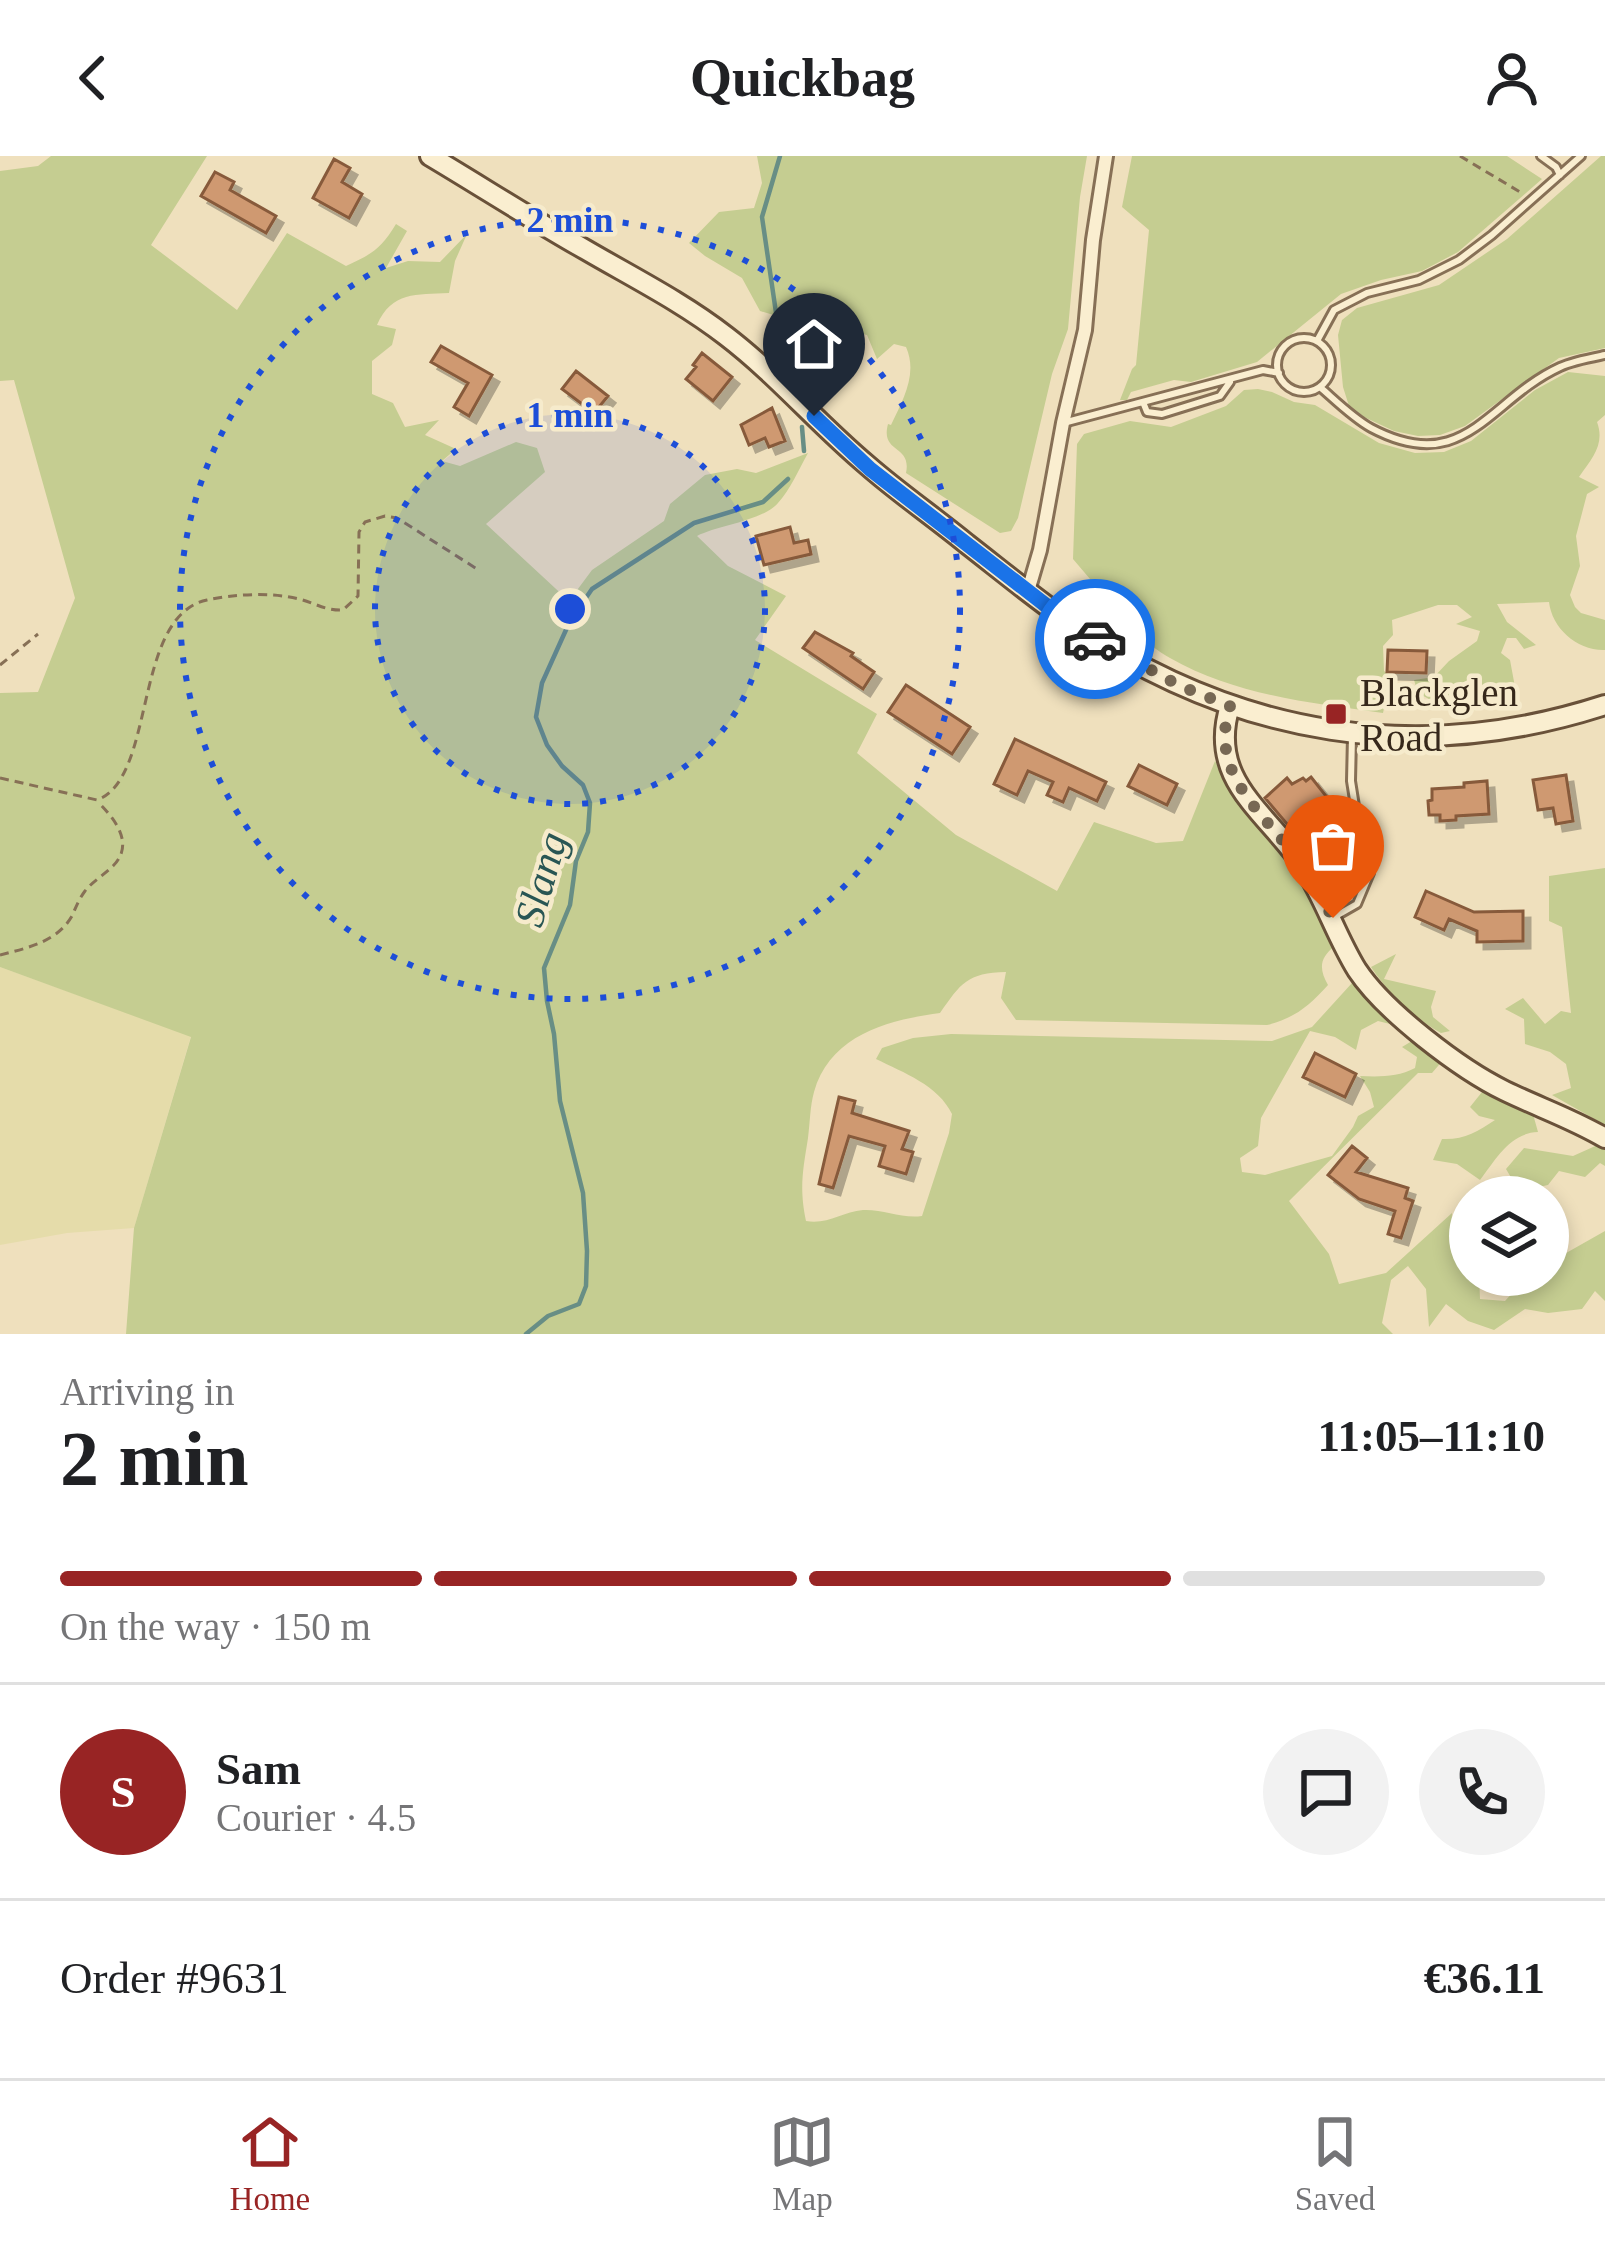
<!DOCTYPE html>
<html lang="en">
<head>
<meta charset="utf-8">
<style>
	body { margin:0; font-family:Georgia,serif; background:#f2f2f2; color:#202124; height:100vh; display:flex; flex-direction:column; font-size:45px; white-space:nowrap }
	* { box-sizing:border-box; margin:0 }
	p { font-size:39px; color:#757577 }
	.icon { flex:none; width:66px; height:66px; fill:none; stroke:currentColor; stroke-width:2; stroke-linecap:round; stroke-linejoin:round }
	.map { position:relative; height:1178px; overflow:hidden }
	.details { display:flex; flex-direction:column; background:#fff; flex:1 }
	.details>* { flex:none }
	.fabs { position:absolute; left:1449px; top:1020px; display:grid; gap:24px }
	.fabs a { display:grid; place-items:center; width:120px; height:120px; border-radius:50%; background:#fff; box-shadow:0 6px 18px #0003; font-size:60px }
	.pin { position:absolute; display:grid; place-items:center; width:102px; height:102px; color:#fff; margin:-123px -51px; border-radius:50% 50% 50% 0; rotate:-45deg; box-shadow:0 0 12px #0007 }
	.pin .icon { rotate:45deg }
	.courier { position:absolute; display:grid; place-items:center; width:120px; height:120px; margin:-60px; border:9px solid #1a73e8; border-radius:50%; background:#fff; color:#222; box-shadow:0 3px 15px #0007 }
	.head em { font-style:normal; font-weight:600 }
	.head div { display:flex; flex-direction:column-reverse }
	.head { display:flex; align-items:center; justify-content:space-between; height:204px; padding:0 60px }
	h1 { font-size:78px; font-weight:600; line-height:90px }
	.bar { display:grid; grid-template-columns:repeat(4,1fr); gap:18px 12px; align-content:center; height:144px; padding:0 60px }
	.bar i { height:15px; border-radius:9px; background:#e0e0e0 }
	.bar .on { background:#982424 }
	.bar p { grid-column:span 4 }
	.line { display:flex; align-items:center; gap:30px; padding:0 60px; border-top:3px solid #e0e0e0 }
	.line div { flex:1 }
	.round { display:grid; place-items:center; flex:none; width:126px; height:126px; border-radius:63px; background:#f2f2f2 }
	header { display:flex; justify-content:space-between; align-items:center; height:156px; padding:0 60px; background:#fff; font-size:54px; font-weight:600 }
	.menu { display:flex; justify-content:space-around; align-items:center; height:168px; border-top:3px solid #e0e0e0; background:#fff; font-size:33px; color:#757577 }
	.menu a { display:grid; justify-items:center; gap:6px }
	.menu .on { color:#982424 }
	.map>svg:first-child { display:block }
	.farmland { fill:#e5dcaa }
	.green { fill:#c5cd91 }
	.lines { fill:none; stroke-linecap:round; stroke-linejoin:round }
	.stream { stroke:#688e85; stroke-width:4.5 }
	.building { fill:#cf9971; stroke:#875a3b; stroke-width:3; filter:url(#shadow) }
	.lane-casing { stroke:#877056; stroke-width:12 }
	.street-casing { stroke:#877056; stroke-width:18 }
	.secondary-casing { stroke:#695139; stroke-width:24 }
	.path { stroke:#877056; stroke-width:3; stroke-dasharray:9 6; stroke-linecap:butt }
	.lane { stroke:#faeed0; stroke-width:6 }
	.street { stroke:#faeed0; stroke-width:12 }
	.secondary { stroke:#faeed0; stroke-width:18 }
	.done { stroke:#776854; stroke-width:12; stroke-dasharray:0 21.6 }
	.route { stroke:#1a73e8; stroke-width:15 }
	.ring { fill:none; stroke:#1d4ed8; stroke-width:6; stroke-dasharray:6 12 }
	.poi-dot { fill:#982424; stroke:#f6ebcc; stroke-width:4.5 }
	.labels { text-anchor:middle; stroke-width:9; stroke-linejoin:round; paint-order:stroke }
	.poi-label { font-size:39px; fill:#36281b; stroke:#f6ebcc; text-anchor:start }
	.water-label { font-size:42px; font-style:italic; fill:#295654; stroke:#f6ebcc }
	.centre { fill:#1d4ed8; stroke:#f6ebcc; stroke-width:6 }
	.ring-label { font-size:36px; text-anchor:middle; font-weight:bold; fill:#1d4ed8; stroke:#f6ebcc; stroke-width:9; stroke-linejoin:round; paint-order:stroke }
</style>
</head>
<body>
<header><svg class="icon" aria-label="back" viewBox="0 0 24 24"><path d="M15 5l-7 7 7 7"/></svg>Quickbag<svg class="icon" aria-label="person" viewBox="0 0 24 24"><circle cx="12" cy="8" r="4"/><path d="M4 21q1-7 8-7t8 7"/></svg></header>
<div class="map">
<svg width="1605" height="1178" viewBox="0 0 1605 1178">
	<defs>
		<filter id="shadow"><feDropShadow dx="7" dy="7" stdDeviation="0" flood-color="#0004"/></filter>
	</defs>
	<rect width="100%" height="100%" fill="#efe0bd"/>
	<path class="farmland" d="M0 811 191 880 134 1072 67 1077 0 1089Z"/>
	<path class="green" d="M51 0H207L151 89 237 154 287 77 346 110C372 98 381 93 396 68L407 75 386 112 408 105 440 106 467 78 455 105 449 137C416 139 392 135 377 169L396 173 392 189 372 205V238L393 247 405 271 439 264 425 279 456 293 442 305 460 310 516 286 537 292 545 316 486 368 569 445 592 414 664 365 670 348 705 319 737 313 756 317 808 297C799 313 790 334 778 347 762 365 719 369 697 380L728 410 786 440 755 484 877 558 857 597 956 679 1057 735 1094 666 1156 687 1183 685 1215 605C1225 621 1233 640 1245 655 1262 677 1302 697 1303 728L1335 790C1319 802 1319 813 1328 829 1309 850 1295 862 1267 869L1016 864 1001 842 1006 816C967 817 961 827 940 857 888 864 830 879 814 936 810 950 810 967 808 982 803 1014 799 1032 806 1065 827 1069 842 1056 863 1054 883 1053 902 1063 922 1060L949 977 952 958C938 929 904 917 876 903L882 892 913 882 951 878 1272 885 1312 871 1352 827 1402 871 1378 865 1361 874 1356 894 1335 881 1310 875 1261 962 1258 990 1240 1002 1242 1016 1265 1019 1332 1000 1353 971 1358 960 1374 951 1370 936 1360 920C1379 921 1398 921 1415 912L1417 901 1402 891 1417 882 1444 903 1432 917H1418L1289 1045 1329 1098 1339 1128 1386 1117 1452 1057 1451 1081 1470 1101V1119H1479L1480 1143 1505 1145 1523 1125 1524 1119H1548V1104L1552 1105 1605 1075V1145L1595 1135 1582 1153 1548 1157 1525 1153 1494 1174 1468 1165 1446 1148 1429 1171 1426 1133 1408 1110 1391 1124 1382 1167 1393 1178H126L134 1072 191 881 0 811V537L38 536 75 442 14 224 0 225V15L38 10Z
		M757 0H1087L1080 41 1068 173 1052 218 1018 362 1011 375 1000 377 906 317C912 288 880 298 888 268L891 269C903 244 918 218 906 191L894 188 877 203 867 179 847 174 851 180 837 185 803 168 760 155 742 122 705 100 689 87 719 56 754 52 762 27Z
		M1132 0H1507L1542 23 1458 96 1422 115 1381 124 1341 138 1257 206 1191 226 1174 224 1131 236 1127 244H1120L1132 213 1136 209 1149 74 1122 51Z
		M1601 0H1605V192L1559 202 1465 270 1440 279 1418 280 1394 275 1364 261 1349 250 1343 231 1338 179 1342 164 1357 152 1439 129 1507 83Z
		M1568 216 1605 220V259L1597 266C1605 288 1593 301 1579 321L1599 331 1587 338 1576 380 1580 410 1570 439 1575 451 1581 457 1605 464V494C1577 495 1552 472 1549 446L1497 448 1507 466 1536 489 1524 493 1516 482H1507L1501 497 1510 504 1515 531 1491 541 1496 550 1456 558 1418 537 1414 524 1434 521 1449 505 1477 485 1480 475 1456 468 1472 461 1457 449H1438L1392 464 1393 479 1383 490 1384 515 1391 520 1383 557C1310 547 1235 539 1170 502 1146 489 1114 455 1093 436L1090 423 1073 403 1077 288 1084 278 1130 265 1171 271 1226 250 1244 234 1258 233 1272 236 1294 246 1315 249 1379 287 1415 297 1444 296 1471 285 1535 234Z
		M1605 712V969L1552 939 1571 932 1566 908 1550 896 1525 888 1524 863 1505 853 1523 842 1545 868 1561 855 1571 857 1562 771 1549 765V720Z
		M1396 798 1384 823 1436 835 1431 851 1433 861 1450 875 1441 877C1413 862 1389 838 1371 811Z
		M1486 931 1531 951 1538 976C1510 977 1496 1003 1480 1024L1457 1008 1433 1004 1442 983C1464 984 1477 976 1495 964L1479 960 1470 951Z
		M1602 987 1605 988V1010L1600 1007 1585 1021 1559 1015 1548 1029 1519 1035 1506 1013 1524 992 1573 1000Z"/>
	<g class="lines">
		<path class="stream" d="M780 0 762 61 780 184 799 209
			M802 271 804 295
			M526 1178 548 1160 579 1148 586 1130 587 1095 583 1037 560 945 554 878 547 845 544 812 570 749 576 705 588 676 590 647 583 629 562 610 547 589 536 561 542 527 570 465 592 433 694 367 763 346 788 323"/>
	</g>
	<path class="building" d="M334 3 350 12 342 26 362 38 349 62 313 42Z
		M215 16 234 26 230 34 276 60 266 77 201 40Z
		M441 190 492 219 469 260 454 251 468 227 431 206Z
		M702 197 732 221 713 245 686 223 696 211 693 209Z
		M576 215 608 240 594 257 562 233Z
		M772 252 785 285 769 291 765 282 749 289 741 269Z
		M790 371 794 387 808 384 811 398 764 409 756 380Z
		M815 476 853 497 851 500 874 516 863 533 803 492Z
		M1388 494 1427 495 1426 517 1387 516Z
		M906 529 970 571 952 598 888 556Z
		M1015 583 1106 626 1097 645 1069 632 1063 646 1047 639 1053 626 1028 615 1017 639 994 628Z
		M1139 609 1177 628 1167 649 1128 630Z
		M1566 619 1573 665 1556 668 1553 652 1538 654 1533 624Z
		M1311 621 1326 640 1325 644 1336 647 1334 654 1337 658 1327 667 1348 693 1322 715 1298 681 1265 642 1287 622 1292 628 1303 622 1306 625Z
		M1487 625 1489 658 1456 660V664L1440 665V659H1429L1428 645 1432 644V633L1464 631V627Z
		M1426 735 1474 756 1523 755V785L1477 786V775L1449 763 1444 774 1415 761Z
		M1315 897 1356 918 1345 941 1303 921Z
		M839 941 855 945 852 957 909 975 902 993 913 996 906 1018 879 1010 885 990 849 980 833 1032 819 1028Z
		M1352 990 1367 1002 1356 1016 1408 1032 1405 1042 1413 1045 1401 1082 1388 1078 1395 1055 1359 1043 1328 1019Z"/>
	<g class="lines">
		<defs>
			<path id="lane" d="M1541 0 1556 11 1560 19
				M1277 209a27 27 0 1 1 54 0a27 27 0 1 1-54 0Z
				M1317 185 1334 154 1367 137 1419 124 1459 104 1492 79 1581 0
				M1320 231C1336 245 1353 262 1371 272 1465 322 1488 244 1560 211 1573 205 1590 202 1605 199
				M1143 246 1147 256 1162 258 1220 240 1230 226
				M1067 266 1263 214 1279 217
				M1336 760 1357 748 1370 717 1361 688 1351 625 1352 580"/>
			<path id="street" d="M1028 435 1040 394 1063 267 1085 174 1093 84 1106 0"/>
			<path id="secondary" d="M430 0C482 31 533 64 586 94 634 122 682 146 726 180 777 219 818 268 867 309 899 337 934 361 967 388 1003 416 1038 445 1076 471 1239 580 1417 610 1605 549
				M1230 550C1207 623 1265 655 1302 708 1324 741 1336 780 1357 814 1385 856 1460 913 1505 935 1538 951 1573 963 1605 982"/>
		</defs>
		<use href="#lane" class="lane-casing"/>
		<use href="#street" class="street-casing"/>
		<use href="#secondary" class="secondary-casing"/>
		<path class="path" d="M1460 0 1520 36
			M0 509 38 478
			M0 622 97 644C157 622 132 460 207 444 234 438 272 436 299 443 315 447 326 455 343 454L358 440 359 376 365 366 385 360 397 362 477 413
			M0 799C27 792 57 786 72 760 76 751 79 743 85 735 93 725 104 719 113 710 135 688 115 663 98 646"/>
		<use href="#lane" class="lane"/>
		<use href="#street" class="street"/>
		<use href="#secondary" class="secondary"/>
	</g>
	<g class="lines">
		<path class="done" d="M1095 483 1180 530 1230 550C1208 618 1263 656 1299 705 1312 722 1322 743 1333 762"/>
		<path class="route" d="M814 260 870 313 1052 454 1095 483"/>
	</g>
	<circle cx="570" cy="453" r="195" fill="#1d4ed8" fill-opacity=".12"/>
	<g class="ring">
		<circle cx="570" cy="453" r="195"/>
		<circle cx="570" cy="453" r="390"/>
	</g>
	<rect class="poi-dot" x="1324" y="546" width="24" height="24" rx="6"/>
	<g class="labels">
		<g class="poi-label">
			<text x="1360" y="550">Blackglen<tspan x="1360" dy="45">Road</tspan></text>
		</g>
		<g class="water-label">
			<text transform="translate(540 723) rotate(-74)" y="15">Slang</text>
		</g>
	</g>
	<circle cx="570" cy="453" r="18" class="centre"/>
	<g class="ring-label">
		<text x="570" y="76">2 min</text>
		<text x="570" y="271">1 min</text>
	</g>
</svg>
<div class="fabs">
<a><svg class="icon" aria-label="layers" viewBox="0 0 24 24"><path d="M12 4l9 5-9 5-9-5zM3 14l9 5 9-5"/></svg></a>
</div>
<div class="pin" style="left:1333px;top:762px;background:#ea580c"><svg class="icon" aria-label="bag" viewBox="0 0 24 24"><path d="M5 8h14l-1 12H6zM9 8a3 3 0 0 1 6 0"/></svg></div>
<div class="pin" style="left:814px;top:260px;background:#1f2937"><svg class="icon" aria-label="home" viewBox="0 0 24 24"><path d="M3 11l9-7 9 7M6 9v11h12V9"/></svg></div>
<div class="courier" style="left:1095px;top:483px"><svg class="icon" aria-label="car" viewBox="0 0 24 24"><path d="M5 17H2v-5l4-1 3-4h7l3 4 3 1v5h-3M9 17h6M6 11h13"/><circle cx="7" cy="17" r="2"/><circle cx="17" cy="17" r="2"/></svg></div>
</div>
<section class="details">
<div class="head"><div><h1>2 min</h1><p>Arriving in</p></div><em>11:05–11:10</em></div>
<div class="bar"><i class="on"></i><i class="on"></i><i class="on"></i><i></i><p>On the way · 150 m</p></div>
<div class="line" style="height:216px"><b class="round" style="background:#982424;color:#fff">S</b><div><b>Sam</b><p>Courier · 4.5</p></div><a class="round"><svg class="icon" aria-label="chat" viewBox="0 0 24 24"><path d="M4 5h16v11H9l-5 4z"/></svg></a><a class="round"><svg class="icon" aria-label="phone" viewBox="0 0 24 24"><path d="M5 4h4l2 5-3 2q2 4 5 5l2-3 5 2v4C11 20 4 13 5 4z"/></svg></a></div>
<div class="line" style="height:156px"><div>Order #9631</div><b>€36.11</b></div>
</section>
<nav class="menu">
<a class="on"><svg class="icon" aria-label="home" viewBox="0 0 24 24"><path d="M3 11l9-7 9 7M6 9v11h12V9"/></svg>Home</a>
<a><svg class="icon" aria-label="map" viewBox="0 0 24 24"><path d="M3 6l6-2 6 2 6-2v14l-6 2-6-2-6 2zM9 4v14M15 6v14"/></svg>Map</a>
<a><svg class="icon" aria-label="saved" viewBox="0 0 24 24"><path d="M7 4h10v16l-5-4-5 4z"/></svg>Saved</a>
</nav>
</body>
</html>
